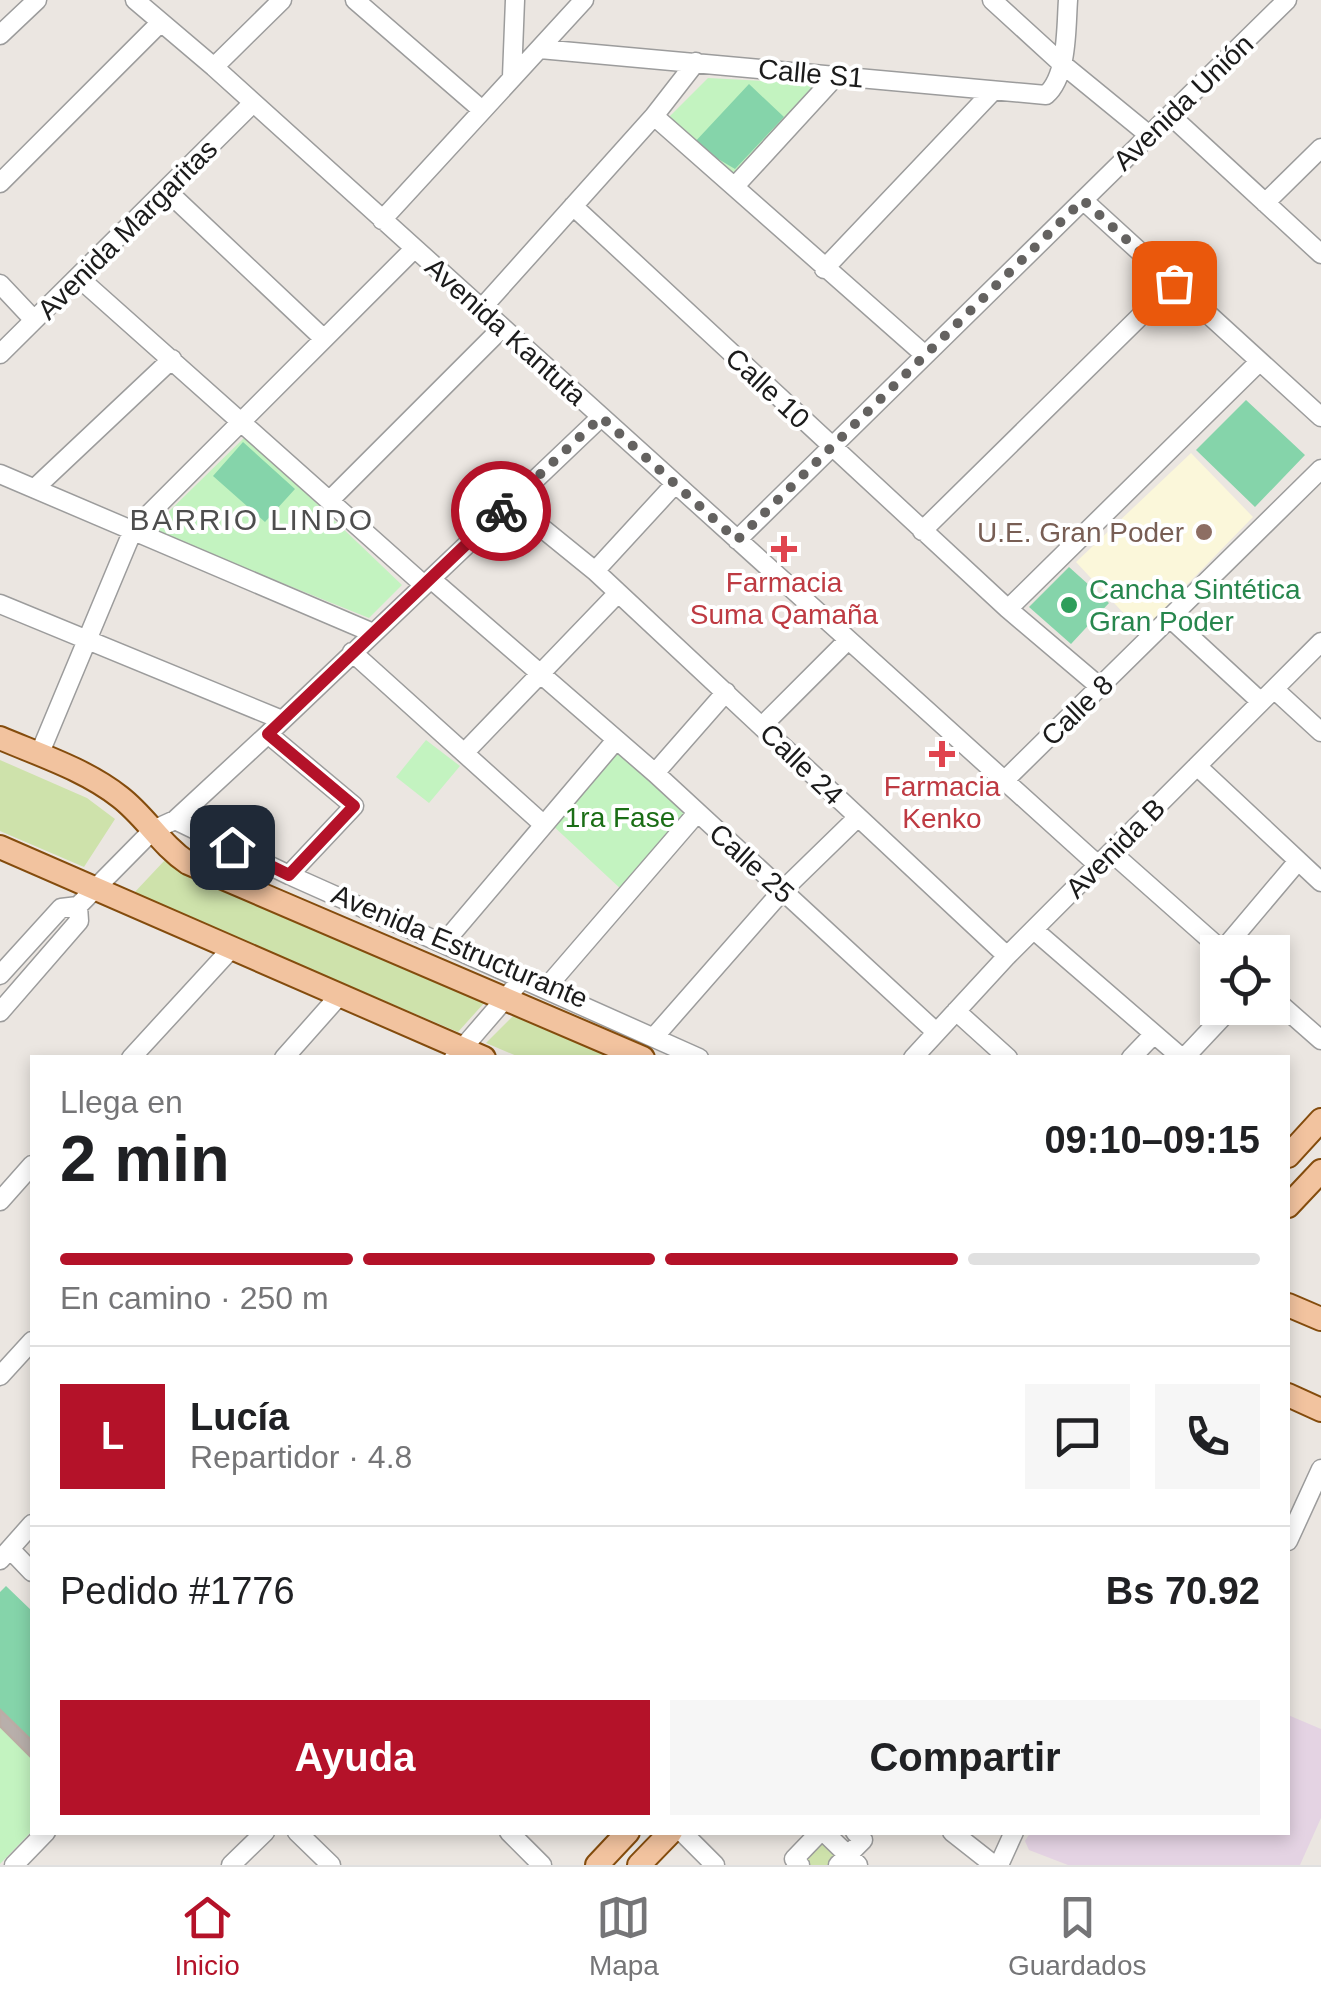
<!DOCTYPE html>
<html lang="es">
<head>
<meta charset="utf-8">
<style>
	body { margin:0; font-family:Helvetica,sans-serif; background:#f6f6f6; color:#202124; height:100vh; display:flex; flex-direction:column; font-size:38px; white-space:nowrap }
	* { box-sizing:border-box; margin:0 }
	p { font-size:32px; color:#757577 }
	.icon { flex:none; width:55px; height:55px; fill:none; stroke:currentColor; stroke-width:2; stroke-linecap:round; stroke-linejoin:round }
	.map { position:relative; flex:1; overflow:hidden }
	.drawer { position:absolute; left:30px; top:1055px; width:1260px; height:780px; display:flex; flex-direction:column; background:#fff; border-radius:0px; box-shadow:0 5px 15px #0003 }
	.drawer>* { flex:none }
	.controls { position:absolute; left:1200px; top:935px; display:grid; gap:20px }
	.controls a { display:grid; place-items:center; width:90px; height:90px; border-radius:0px; background:#fff; box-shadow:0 5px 15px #0003; font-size:50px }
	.pin { position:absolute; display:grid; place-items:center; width:85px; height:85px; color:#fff; margin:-42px; border-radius:20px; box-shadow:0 5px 15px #0006 }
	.courier { position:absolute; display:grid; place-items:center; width:100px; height:100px; margin:-50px; border:8px solid #b41229; border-radius:50%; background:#fff; color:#222; box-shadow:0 2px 12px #0007 }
	.overview em { font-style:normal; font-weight:600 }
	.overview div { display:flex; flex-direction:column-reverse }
	.overview { display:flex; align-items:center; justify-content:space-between; height:170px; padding:0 30px }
	h1 { font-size:65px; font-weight:600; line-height:75px }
	.bar { display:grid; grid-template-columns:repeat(4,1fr); gap:15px 10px; align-content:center; height:120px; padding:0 30px }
	.bar i { height:12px; border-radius:8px; background:#e0e0e0 }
	.bar .active { background:#b41229 }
	.bar p { grid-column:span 4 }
	.line { display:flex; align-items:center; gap:25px; padding:0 30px; border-top:2px solid #e0e0e0 }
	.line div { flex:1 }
	.round { display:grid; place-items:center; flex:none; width:105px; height:105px; border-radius:0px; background:#f6f6f6 }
	.cta { display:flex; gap:20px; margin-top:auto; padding:20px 30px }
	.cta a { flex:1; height:115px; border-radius:0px; background:#b41229; color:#fff; font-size:40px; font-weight:600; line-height:115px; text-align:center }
	.cta a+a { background:#f6f6f6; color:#202124 }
	.menu { display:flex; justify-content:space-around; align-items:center; height:140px; border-top:2px solid #e0e0e0; background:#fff; font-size:28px; color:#757577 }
	.menu a { display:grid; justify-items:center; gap:5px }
	.menu .active { color:#b41229 }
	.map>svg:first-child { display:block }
	.industrial { fill:#e4d3e3 }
	.education { fill:#fbf7da }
	.grass { fill:#cee2ab }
	.park { fill:#c3f3c0 }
	.pitch { fill:#85d4aa }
	.building { fill:#b8afab; stroke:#bbaca5; stroke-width:2.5 }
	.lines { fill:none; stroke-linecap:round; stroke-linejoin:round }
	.minor-casing { stroke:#9c9c9c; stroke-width:21 }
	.major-casing { stroke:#844c0d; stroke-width:26 }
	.minor { stroke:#fff; stroke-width:18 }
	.major { stroke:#f2c39f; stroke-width:22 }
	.done { stroke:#646260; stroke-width:10; stroke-dasharray:0 18 }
	.route { stroke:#b41229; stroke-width:12 }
	.education-dot { fill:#8d6e63; stroke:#fff; stroke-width:4 }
	.health-dot { fill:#e0444e; stroke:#fff; stroke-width:4 }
	.leisure-dot { fill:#2e9e5b; stroke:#fff; stroke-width:4 }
	.labels { text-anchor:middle; stroke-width:8; stroke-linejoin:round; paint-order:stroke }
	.street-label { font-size:28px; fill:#1b1b1b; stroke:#fff }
	.education-label { font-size:28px; fill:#785e54; stroke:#fff; text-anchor:end }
	.health-label { font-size:28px; fill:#be3a42; stroke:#fff }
	.leisure-label { font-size:28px; fill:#27864d; stroke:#fff; text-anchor:start }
	.park-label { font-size:28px; fill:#1a6d15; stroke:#fff }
	.neighbourhood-label { font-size:30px; letter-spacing:2.5px; fill:#4e4e4e; stroke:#fff }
</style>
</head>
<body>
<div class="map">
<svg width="1321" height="1865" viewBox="0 0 1321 1865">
	<rect width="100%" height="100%" fill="#ebe6e1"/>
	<path class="industrial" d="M1288 1715 1321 1729V1818L1300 1865H1068L1029 1850 1025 1841 1030 1833 1288 1832Z"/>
	<path class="education" d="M1191 453 1253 517 1141 632 1076 562Z"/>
	<path class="grass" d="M0 760 87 798 115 819 84 867 0 831Z
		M165 860 485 1002 458 1032 133 894Z
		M515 1014 615 1057H519L486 1043Z
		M825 1841 839 1855 829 1865H807L804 1862Z"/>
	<path class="park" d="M708 78 819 84 735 176 662 124Z
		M246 436 402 585 369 618 150 530Z
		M426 740 460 766 429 803 396 777Z
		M614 750 687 811 623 891 550 823Z
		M0 1710 32 1741V1831L0 1864Z"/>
	<path class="pitch" d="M749 84 784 117 735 169 693 144Z
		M1246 400 1305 455 1255 507 1196 450Z
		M243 442 295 489 265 522 213 476Z
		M1069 567 1109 603 1071 644 1029 607Z
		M6 1586 32 1611V1741L0 1710V1592Z"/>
	<path class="building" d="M0 1710 32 1741V1758L0 1726Z"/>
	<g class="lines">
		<defs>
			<path id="minor" d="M135 0 214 67 1098 865
				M355 0 482 110
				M992 0 1061 63 1149 135
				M0 35 37 0
				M540 49 1046 95C1068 76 1066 27 1068 0
				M214 67 282 0
				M512 77 515 0
				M1170 115 1321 254
				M654 116 925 355
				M0 183 161 22
				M735 186 837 75
				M166 190 323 338
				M1083 200 1321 417
				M1265 203 1321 148
				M573 206 1008 609 1100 687
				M382 220 584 0
				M824 269 993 91
				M78 277 424 585
				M0 284 34 320
				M481 309 654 116 696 62
				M0 354 253 103
				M0 474 373 633
				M35 488 172 359
				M330 500 502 328
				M510 502 595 571 675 484
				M922 531 1174 283
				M737 540 1287 0
				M595 571 1007 956
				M431 579 655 773 936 1032
				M0 604 282 720
				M1008 609 1259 362
				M1171 619 1261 702
				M352 652 544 825
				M1274 689 1321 732
				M763 725 848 640
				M268 734 354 806 289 875
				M465 752 617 594
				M39 755 133 530 414 249
				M1197 766 1321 882
				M655 773 726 692
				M1004 781 1321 469
				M175 820 289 875 699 1058
				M1111 852 1224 952
				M1034 930 1182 1058
				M443 944 616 740
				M1222 951 1298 861
				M0 975 61 908 78 906
				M546 988 697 813
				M1272 997 1321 1040
				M956 1011 1008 1058
				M0 1012 79 921 78 906 153 830 175 820 268 734 601 417
				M654 1037 783 890 857 818
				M131 1058 232 948
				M284 1058 339 996
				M454 1058 523 978
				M913 1058 1007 956 1321 642
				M1131 1058 1154 1034
				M1184 1058 1231 1008
				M0 1201 32 1165
				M0 1376 32 1341
				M1288 1541 1321 1469
				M10 1549 32 1572
				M0 1560 32 1524
				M297 1832 331 1865
				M509 1832 542 1865
				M682 1832 715 1865
				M824 1832 858 1865
				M952 1832 994 1865
				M14 1865 46 1832
				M231 1865 265 1832
				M800 1865 794 1859 820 1832
				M838 1865 863 1840 855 1832
				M999 1865 1014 1832"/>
			<path id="major" d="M0 738C40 755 86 770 120 797 146 817 161 845 188 863L643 1058
				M0 847 484 1058
				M1288 1156 1321 1120
				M1288 1206 1321 1171
				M1288 1305 1321 1319
				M1288 1395 1321 1410
				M597 1865 628 1832
				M639 1865 671 1832"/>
		</defs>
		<use href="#minor" class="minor-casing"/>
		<use href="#major" class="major-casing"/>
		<use href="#minor" class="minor"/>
		<use href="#major" class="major"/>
	</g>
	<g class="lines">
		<path class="done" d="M501 511 601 417 737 540 1083 200 1174 283"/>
		<path class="route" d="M232 847 289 875 354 806 268 734 501 511"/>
	</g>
	<circle class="education-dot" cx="1204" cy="532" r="10"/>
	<g class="health-dot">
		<path d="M779 534h10v10h10v10h-10v10h-10v-10h-10v-10h10z"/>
		<path d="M937 739h10v10h10v10h-10v10h-10v-10h-10v-10h10z"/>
	</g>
	<circle class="leisure-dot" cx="1069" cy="605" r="10"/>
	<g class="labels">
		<g class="street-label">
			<text transform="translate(811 73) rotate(5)" y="10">Calle S1</text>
			<text transform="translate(1183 102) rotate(-44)" y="10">Avenida Unión</text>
			<text transform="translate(127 229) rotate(-45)" y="10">Avenida Margaritas</text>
			<text transform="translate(506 331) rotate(42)" y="10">Avenida Kantuta</text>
			<text transform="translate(768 388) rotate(43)" y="10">Calle 10</text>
			<text transform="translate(1077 710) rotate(-44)" y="10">Calle 8</text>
			<text transform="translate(802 764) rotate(44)" y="10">Calle 24</text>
			<text transform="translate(1115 848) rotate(-45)" y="10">Avenida B</text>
			<text transform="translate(752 863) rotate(42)" y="10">Calle 25</text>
			<text transform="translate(460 946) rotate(23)" y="10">Avenida Estructurante</text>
		</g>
		<g class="education-label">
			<text x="1184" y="542">U.E. Gran Poder</text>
		</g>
		<g class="health-label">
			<text x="784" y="592">Farmacia<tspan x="784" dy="32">Suma Qamaña</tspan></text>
			<text x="942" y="796">Farmacia<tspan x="942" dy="32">Kenko</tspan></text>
		</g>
		<g class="leisure-label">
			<text x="1089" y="599">Cancha Sintética<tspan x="1089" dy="32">Gran Poder</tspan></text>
		</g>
		<g class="park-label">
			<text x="620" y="827">1ra Fase</text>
		</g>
		<g class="neighbourhood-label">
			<text x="252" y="530">BARRIO LINDO</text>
		</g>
	</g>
</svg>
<div class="controls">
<a><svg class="icon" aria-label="locate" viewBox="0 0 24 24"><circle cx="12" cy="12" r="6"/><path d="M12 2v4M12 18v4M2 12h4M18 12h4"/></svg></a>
</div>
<div class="pin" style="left:1174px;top:283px;background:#ea580c"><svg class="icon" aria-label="bag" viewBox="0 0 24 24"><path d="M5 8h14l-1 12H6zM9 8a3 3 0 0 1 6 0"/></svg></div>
<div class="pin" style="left:232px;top:847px;background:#1f2937"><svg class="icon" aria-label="home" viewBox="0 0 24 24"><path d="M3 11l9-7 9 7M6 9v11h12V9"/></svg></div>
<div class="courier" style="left:501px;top:511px"><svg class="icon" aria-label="bike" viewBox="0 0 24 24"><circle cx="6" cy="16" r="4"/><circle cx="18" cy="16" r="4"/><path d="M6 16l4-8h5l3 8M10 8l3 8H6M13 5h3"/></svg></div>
<section class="drawer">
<div class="overview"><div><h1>2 min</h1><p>Llega en</p></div><em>09:10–09:15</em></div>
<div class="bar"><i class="active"></i><i class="active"></i><i class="active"></i><i></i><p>En camino · 250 m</p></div>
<div class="line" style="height:180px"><b class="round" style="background:#b41229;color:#fff">L</b><div><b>Lucía</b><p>Repartidor · 4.8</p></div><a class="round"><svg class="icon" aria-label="chat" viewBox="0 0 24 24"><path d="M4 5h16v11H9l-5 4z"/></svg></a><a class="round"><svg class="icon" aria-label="phone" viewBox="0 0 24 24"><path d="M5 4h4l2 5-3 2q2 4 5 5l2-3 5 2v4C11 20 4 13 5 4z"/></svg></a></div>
<div class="line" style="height:130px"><div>Pedido #1776</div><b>Bs 70.92</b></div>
<div class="cta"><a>Ayuda</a><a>Compartir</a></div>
</section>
</div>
<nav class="menu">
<a class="active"><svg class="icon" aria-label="home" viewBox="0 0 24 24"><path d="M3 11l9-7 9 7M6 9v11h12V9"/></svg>Inicio</a>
<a><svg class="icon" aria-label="map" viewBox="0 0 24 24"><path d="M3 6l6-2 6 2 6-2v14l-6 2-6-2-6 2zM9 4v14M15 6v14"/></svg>Mapa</a>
<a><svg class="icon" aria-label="saved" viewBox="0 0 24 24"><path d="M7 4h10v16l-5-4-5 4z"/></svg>Guardados</a>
</nav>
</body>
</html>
